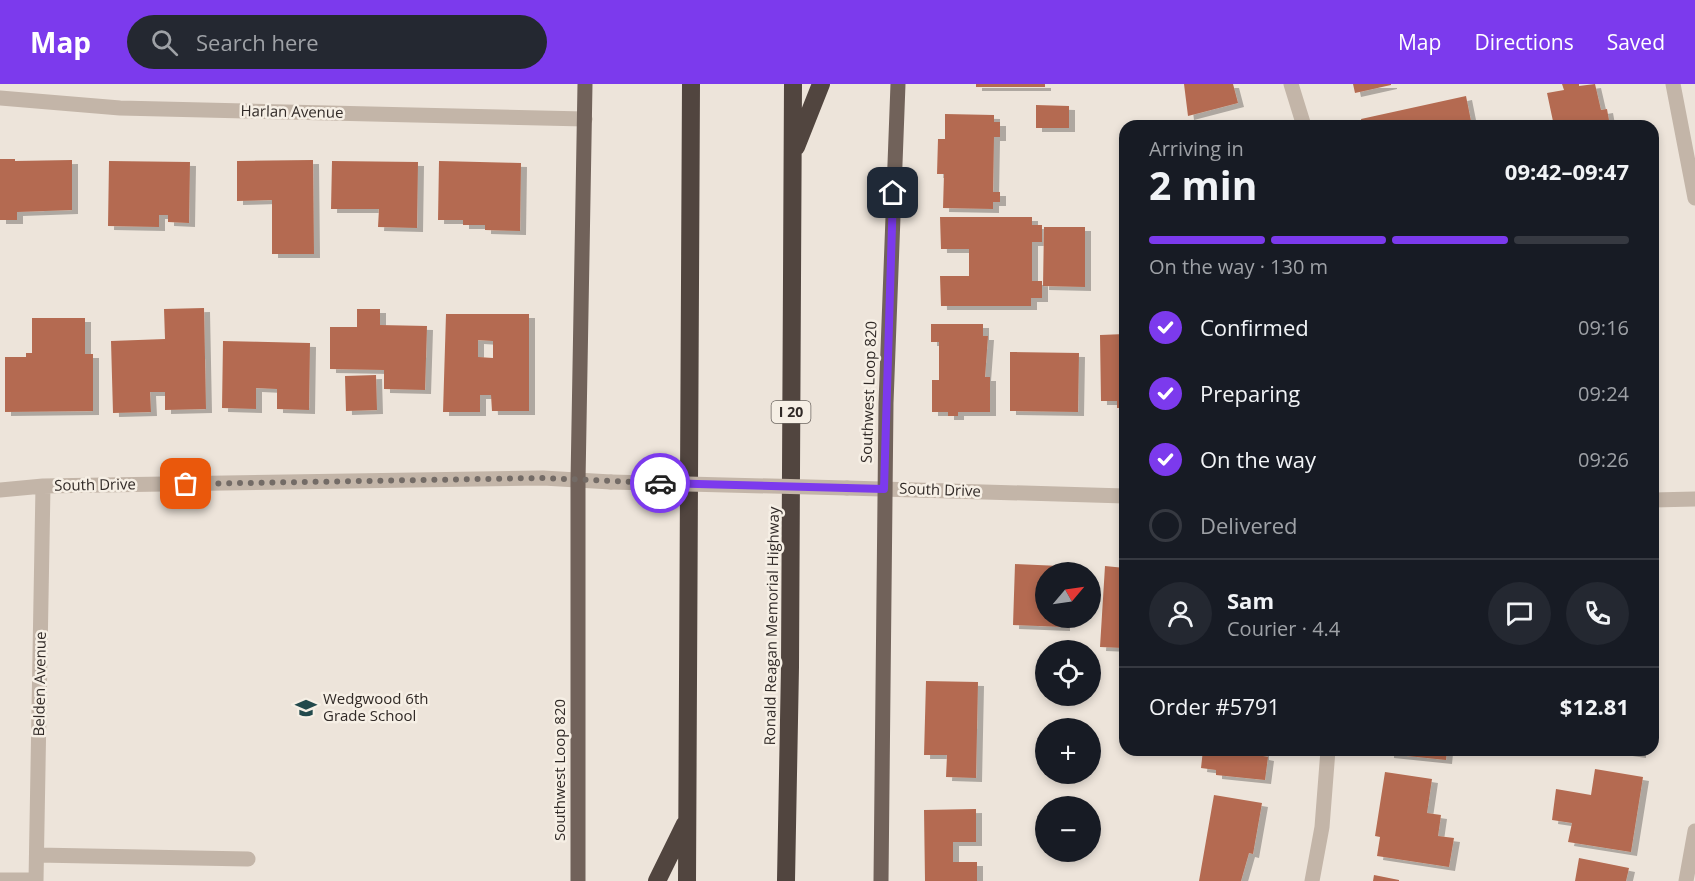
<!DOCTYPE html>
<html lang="en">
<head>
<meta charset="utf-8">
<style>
	body { margin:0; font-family:"Open Sans",sans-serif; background:#242831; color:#f1f3f6; height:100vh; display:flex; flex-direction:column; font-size:22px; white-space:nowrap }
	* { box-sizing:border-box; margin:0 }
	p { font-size:20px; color:#9ea1a6 }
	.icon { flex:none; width:33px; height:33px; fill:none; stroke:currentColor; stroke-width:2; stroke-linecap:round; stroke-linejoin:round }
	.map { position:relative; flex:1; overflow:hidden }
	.side { position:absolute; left:1119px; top:36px; width:540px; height:636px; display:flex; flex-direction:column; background:#171b24; border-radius:18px; box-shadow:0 3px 9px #0003 }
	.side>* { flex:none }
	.needle { width:39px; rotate:61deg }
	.tools { position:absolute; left:1035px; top:478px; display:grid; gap:12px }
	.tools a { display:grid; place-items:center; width:66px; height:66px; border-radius:50%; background:#171b24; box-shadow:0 3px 9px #0003; font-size:30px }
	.pin { position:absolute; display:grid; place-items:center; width:51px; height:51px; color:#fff; margin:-26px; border-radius:12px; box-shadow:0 3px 9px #0006 }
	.courier { position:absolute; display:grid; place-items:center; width:60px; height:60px; margin:-30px; border:4px solid #7c3aed; border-radius:50%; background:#fff; color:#222; box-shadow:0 2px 8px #0007 }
	.headline em { font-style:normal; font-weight:700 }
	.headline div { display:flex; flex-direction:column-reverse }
	.headline { display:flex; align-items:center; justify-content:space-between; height:102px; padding:0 30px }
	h1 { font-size:39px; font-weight:700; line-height:45px }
	.bar { display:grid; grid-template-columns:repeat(4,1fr); gap:9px 6px; align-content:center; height:72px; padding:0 30px }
	.bar i { height:8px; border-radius:4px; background:#363941 }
	.bar .on { background:#7c3aed }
	.bar p { grid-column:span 4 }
	.line { display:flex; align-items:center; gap:15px; padding:0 30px; border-top:2px solid #363941 }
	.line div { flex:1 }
	.round { display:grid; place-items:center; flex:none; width:63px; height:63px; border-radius:32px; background:#242831 }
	ol { padding:0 30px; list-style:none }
	li { display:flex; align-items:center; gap:18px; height:66px }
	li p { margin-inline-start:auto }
	li .icon { padding:6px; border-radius:50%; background:#7c3aed; color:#fff; stroke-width:4 }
	li:last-child { color:#9ea1a6 }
	li i { width:33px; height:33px; border:3px solid #363941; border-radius:50% }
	header { display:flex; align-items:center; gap:36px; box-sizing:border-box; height:84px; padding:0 30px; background:#7c3aed; color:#fff }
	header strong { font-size:28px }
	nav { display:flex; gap:33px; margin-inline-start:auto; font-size:21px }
	.search { width:420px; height:54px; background:#242831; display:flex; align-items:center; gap:15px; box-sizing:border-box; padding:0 21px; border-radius:33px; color:#9ea1a6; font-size:22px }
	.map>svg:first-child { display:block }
	.building { fill:#b46b51; fill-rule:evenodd; filter:url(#shadow) }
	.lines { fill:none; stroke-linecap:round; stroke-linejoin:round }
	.minor { stroke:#c3b5a8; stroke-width:15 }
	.major { stroke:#71625a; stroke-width:15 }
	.highway { stroke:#51453f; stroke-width:18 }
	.minor-bridge { stroke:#c3b5a8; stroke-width:15 }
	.done { stroke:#736b66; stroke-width:6; stroke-dasharray:0 10.8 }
	.route { stroke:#7c3aed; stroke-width:8 }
	.labels { text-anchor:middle; stroke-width:5; stroke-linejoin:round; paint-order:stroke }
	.shield { fill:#f6efe5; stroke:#6c6560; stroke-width:1.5 }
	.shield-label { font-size:14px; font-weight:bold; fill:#312a27 }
	.street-label { font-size:15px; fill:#312a27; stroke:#f6efe5 }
	.poi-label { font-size:15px; fill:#312a27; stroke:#f6efe5; text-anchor:start }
</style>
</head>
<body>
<header>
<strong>Map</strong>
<div class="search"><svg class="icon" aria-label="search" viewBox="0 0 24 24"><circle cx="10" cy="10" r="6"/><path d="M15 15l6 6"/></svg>Search here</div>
<nav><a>Map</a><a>Directions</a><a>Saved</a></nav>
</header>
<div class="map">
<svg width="1695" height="797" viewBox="0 0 1695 797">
	<defs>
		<filter id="shadow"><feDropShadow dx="6" dy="4" stdDeviation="0" flood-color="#0004"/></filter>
	</defs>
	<rect width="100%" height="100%" fill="#ede4da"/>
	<path class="building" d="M976 0H1045V3H976Z
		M1184 0H1233L1238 19 1188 32Z
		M1353 0H1391V1L1355 9Z
		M1562 0H1579V2L1595 0 1601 26 1607 25 1610 42H1554L1547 9 1564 6Z
		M1466 12 1472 42H1362L1361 35Z
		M1036 21 1069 22V44H1036Z
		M945 30 994 31V38H1000V53H994L993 108H1000V118H993V125L943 124 944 90H937L938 55H945Z
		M0 75H15V77L72 76V126L17 128V136H0Z
		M313 76 314 170H272V116L237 117V77Z
		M109 77 190 78 189 139 168 138V131H159V143L108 142Z
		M332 77 418 78 417 144 378 143 379 125H331Z
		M439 77 521 79 520 147 485 146V141H463V136H438Z
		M940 133H1032V141H1042V158H1032V197H1042V214H1031V222H941L940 192H969V165H941Z
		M1044 143H1085V203L1043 202Z
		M204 224 206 325 165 326V308H150L151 328 113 329 111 257 165 255 164 225Z
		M357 225H380V241L427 242 425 306 384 305V286L330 285V243H357Z
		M446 230H529V327H492L491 311H480V328H443ZM478 256 493 257V274L478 273Z
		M32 234H85V270H93V327L5 328V273H26V269H32Z
		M931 240H983V252H988L985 293H990V328H958V332H948V328H932V296H939V258H931Z
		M1125 250V324H1117V317H1101L1100 251Z
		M223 257 310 259 309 326 277 325V305L256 304V325L222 324Z
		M1010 268 1079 269 1078 328 1010 327Z
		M376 291 377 326 346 327 345 292Z
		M1015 480 1083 483V489H1046V534H1064V543L1013 541Z
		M1105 482 1125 484 1124 564 1100 563Z
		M926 597 978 598 976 694 946 693 947 671H924Z
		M1203 666H1263V672L1268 673 1265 696 1216 691V686L1201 684Z
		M1388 666H1447L1446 676 1388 670Z
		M1613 666H1640V670Z
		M1595 685 1643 693 1631 768 1568 758 1572 739 1552 736 1556 705 1591 711Z
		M1385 688 1432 695 1427 729 1441 731 1438 752 1454 754 1449 783 1377 772 1380 753 1375 752Z
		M1214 711 1262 719 1253 770 1249 769 1241 797H1199Z
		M976 725V758H953V778H977V797H925L924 726Z
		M1579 774 1629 784 1626 797H1575Z
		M1374 791 1399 796V797H1373Z"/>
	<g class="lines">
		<path class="minor" d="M1291 0 1304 42
			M1673 0 1695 114
			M0 14 120 24 585 35
			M847 404 1125 412
			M0 406 43 402 543 394 611 398
			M1653 416 1695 415
			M37 771 248 775
			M0 796H36
			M36 797 43 402
			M1312 797 1322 743 1328 666
			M1686 797 1695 747"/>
		<path class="major" d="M578 797V397L585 0
			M881 797 886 319 898 0"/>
		<path class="highway" d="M796 63 821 0
			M657 797 685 740
			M687 797 691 0
			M786 797 790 583 793 0"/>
		<path class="minor-bridge" d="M611 398 847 404"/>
	</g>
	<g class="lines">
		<path class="done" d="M186 400 543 394 660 399"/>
		<path class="route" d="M660 399 884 405 893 109"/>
	</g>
	<defs>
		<symbol id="school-bare" viewBox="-9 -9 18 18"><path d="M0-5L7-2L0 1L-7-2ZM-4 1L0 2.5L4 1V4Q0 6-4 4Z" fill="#22494c" stroke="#f6efe5" stroke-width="2.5" paint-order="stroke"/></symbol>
	</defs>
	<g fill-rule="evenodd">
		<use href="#school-bare" x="291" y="609" width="30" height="30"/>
	</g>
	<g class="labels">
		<rect class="shield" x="771.5" y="317" width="39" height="22" rx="4.5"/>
		<g class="shield-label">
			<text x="791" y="333">I 20</text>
		</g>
		<g class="street-label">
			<text transform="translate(292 28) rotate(1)" y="5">Harlan Avenue</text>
			<text transform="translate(869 308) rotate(-88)" y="5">Southwest Loop 820</text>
			<text transform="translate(95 401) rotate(-1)" y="5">South Drive</text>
			<text transform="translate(940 406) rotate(2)" y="5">South Drive</text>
			<text transform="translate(772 542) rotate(-89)" y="5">Ronald Reagan Memorial Highway</text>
			<text transform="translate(40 600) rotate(-89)" y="5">Belden Avenue</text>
			<text transform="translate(560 686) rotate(-90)" y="5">Southwest Loop 820</text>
		</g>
		<g class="poi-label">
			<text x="323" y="620">Wedgwood 6th<tspan x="323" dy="17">Grade School</tspan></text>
		</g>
	</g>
</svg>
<div class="tools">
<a><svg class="needle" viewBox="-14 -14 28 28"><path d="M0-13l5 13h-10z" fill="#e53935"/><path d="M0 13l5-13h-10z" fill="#9ea1a6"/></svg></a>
<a><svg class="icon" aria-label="locate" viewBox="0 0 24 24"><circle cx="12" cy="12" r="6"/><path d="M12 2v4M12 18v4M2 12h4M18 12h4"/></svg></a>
<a>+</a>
<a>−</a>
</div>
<div class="pin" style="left:186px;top:400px;background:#ea580c"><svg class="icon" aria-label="bag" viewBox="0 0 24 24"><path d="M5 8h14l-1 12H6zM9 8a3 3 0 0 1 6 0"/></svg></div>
<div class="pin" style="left:893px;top:109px;background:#1f2937"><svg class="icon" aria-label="home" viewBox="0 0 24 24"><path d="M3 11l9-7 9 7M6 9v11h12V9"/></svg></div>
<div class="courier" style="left:660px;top:399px"><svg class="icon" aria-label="car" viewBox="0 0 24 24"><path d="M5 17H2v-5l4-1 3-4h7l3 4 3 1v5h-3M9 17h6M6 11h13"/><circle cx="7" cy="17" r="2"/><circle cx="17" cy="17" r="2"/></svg></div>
<section class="side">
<div class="headline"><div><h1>2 min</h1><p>Arriving in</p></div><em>09:42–09:47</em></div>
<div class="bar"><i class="on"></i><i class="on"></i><i class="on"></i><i></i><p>On the way · 130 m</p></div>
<ol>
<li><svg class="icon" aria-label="check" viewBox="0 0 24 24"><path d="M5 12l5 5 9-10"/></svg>Confirmed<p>09:16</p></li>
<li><svg class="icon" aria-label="check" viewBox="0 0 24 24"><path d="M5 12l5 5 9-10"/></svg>Preparing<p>09:24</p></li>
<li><svg class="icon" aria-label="check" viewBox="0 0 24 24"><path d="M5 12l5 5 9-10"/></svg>On the way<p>09:26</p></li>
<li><i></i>Delivered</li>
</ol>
<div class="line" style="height:108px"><a class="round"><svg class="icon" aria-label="person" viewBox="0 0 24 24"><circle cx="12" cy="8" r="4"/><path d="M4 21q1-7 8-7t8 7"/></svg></a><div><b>Sam</b><p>Courier · 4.4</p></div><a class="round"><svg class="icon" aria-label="chat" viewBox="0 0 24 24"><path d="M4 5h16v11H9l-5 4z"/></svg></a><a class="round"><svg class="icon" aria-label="phone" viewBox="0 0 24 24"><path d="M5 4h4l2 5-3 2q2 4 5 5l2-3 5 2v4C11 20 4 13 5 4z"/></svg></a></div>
<div class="line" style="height:78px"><div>Order #5791</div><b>$12.81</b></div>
</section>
</div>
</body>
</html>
